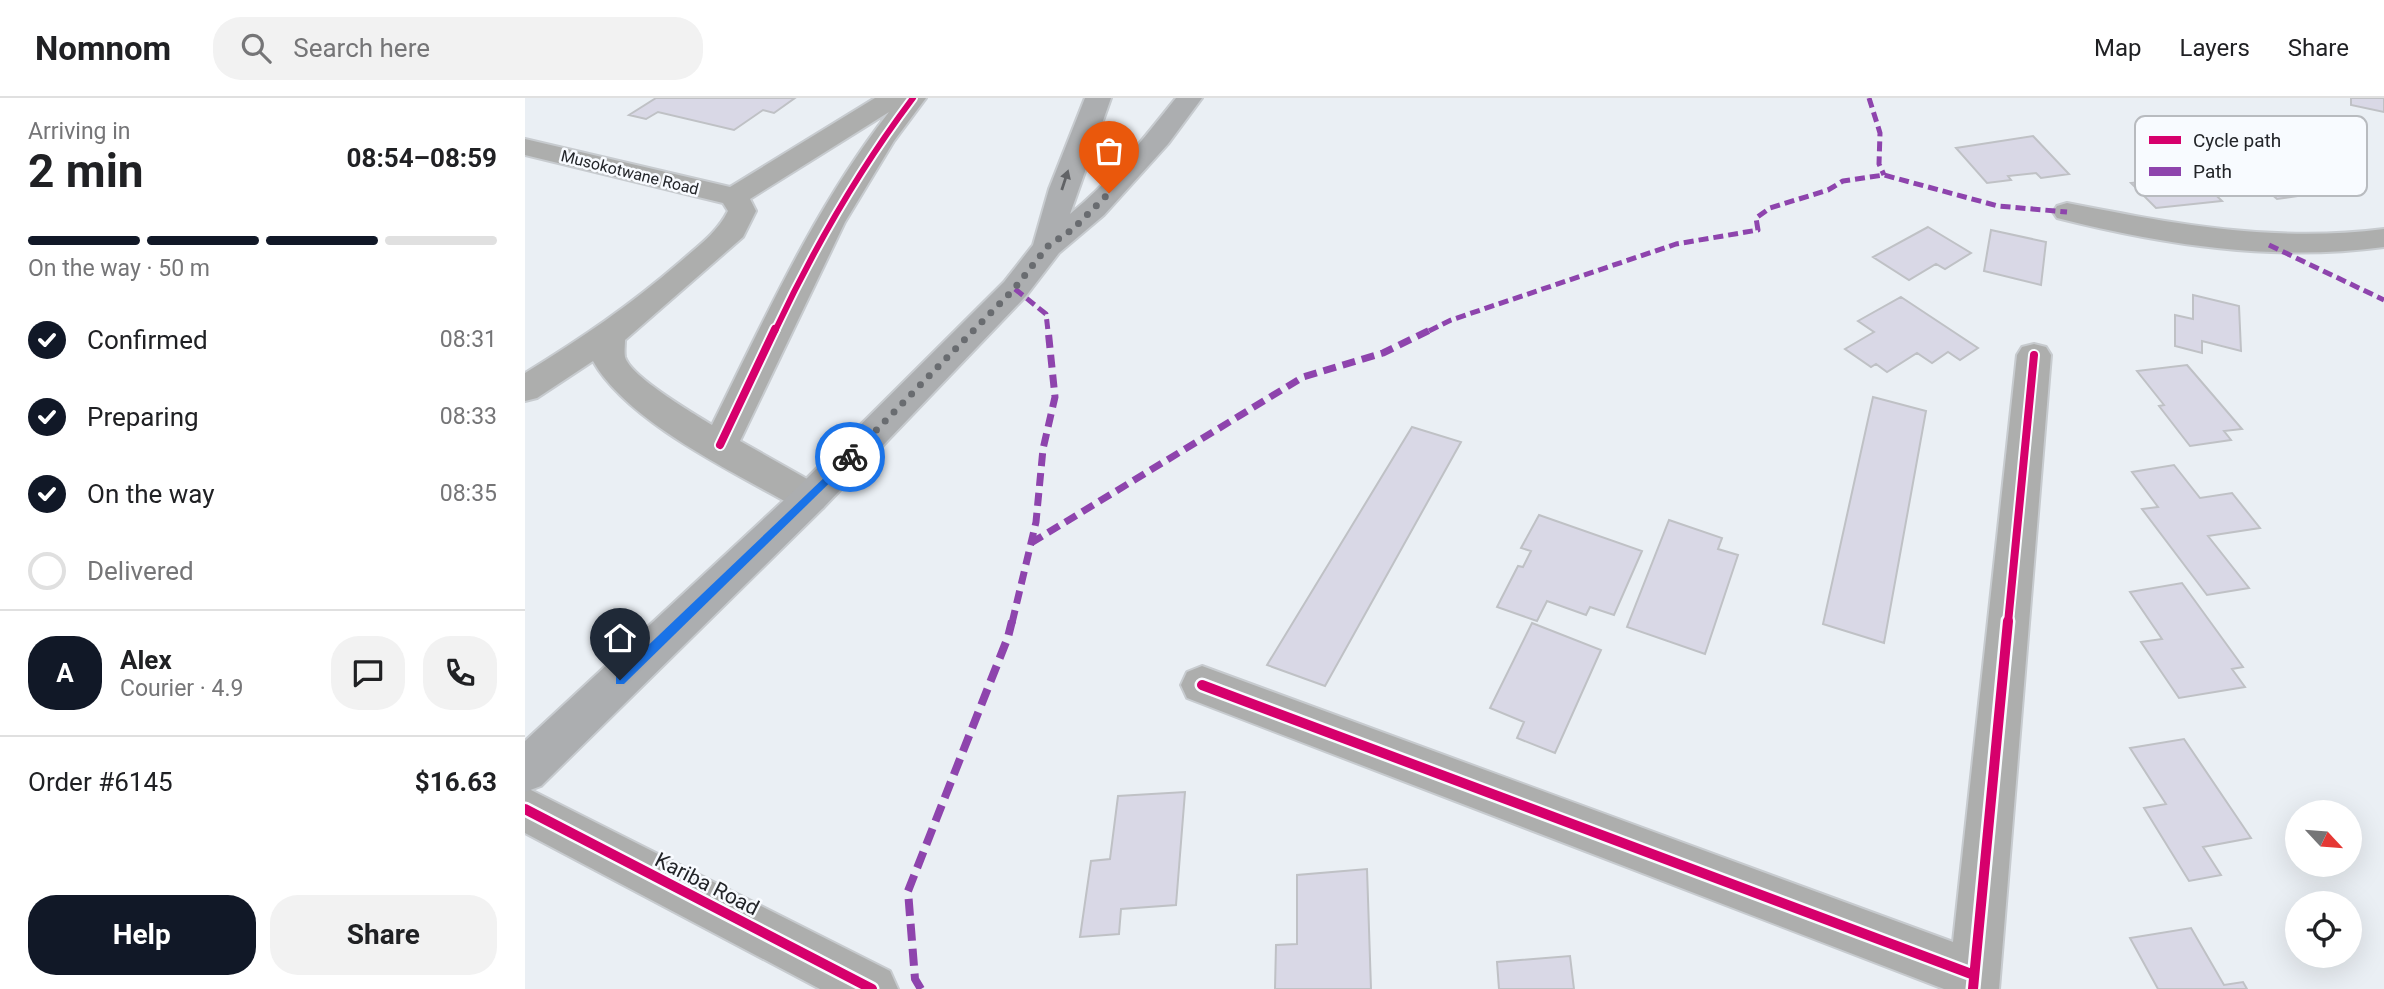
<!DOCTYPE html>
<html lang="en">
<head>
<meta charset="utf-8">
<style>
	body { margin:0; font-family:Roboto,sans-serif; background:#f2f2f2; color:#202124; height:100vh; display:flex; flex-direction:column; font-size:26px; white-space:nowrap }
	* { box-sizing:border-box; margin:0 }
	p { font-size:23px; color:#757577 }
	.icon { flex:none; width:38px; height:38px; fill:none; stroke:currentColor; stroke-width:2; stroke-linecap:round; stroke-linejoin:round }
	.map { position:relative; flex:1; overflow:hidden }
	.drawer { display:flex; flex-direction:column; background:#fff; width:525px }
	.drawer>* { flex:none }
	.needle { width:46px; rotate:116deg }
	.controls { position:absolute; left:1760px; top:702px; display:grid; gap:14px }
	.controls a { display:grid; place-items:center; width:77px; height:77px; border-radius:50%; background:#fff; box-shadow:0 7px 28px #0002; font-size:35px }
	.pin { position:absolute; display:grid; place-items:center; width:60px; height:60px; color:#fff; margin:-72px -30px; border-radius:50% 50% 50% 0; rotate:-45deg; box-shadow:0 0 7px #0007 }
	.pin .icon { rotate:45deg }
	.courier { position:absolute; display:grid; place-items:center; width:70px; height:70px; margin:-35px; border:5px solid #1a73e8; border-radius:50%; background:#fff; color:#222; box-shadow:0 2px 9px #0007 }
	.head em { font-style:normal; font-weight:700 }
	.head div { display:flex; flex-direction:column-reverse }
	.head { display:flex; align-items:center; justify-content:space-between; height:119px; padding:0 28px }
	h1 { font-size:46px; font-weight:700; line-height:52px }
	.bar { display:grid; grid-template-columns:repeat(4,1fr); gap:10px 7px; align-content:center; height:84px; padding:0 28px }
	.bar i { height:9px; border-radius:5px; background:#e0e0e0 }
	.bar .on { background:#111827 }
	.bar p { grid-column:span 4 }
	.line { display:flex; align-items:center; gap:18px; padding:0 28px; border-top:2px solid #e0e0e0 }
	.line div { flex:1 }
	.round { display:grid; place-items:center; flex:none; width:74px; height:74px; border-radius:28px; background:#f2f2f2 }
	ol { padding:0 28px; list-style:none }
	li { display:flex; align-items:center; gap:21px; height:77px }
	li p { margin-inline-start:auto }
	li .icon { padding:7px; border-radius:50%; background:#111827; color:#fff; stroke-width:4 }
	li:last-child { color:#757577 }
	li i { width:38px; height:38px; border:4px solid #e0e0e0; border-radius:50% }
	.cta { display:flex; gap:14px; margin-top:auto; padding:14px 28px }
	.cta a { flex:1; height:80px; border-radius:28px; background:#111827; color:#fff; font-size:28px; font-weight:700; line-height:80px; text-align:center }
	.cta a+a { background:#f2f2f2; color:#202124 }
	header { display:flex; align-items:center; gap:42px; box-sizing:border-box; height:98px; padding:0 35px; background:#fff; border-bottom:2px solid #e0e0e0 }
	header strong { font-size:33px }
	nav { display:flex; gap:38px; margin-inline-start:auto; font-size:24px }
	.search { width:490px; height:63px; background:#f2f2f2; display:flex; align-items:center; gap:18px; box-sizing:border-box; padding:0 24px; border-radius:28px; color:#757577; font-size:26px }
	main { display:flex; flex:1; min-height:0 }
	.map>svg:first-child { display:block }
	.building { fill:#d9d8e6; stroke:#bfc1c5; stroke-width:2 }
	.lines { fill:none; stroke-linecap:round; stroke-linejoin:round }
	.minor-casing { stroke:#c7cbcf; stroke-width:4 }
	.trunk-casing { stroke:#c7cbcf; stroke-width:4 }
	.minor { fill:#adaead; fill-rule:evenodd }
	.trunk { fill:#acaeb0; fill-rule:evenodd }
	.quiet-far2 { stroke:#8e44ad; stroke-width:5; stroke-dasharray:10 5; stroke-linecap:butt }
	.quiet-far1 { stroke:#8e44ad; stroke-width:7; stroke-dasharray:13 7; stroke-linecap:butt }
	.quiet { stroke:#8e44ad; stroke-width:8; stroke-dasharray:17 8; stroke-linecap:butt }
	.cycleway-far2-casing { stroke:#f8fbff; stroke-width:10 }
	.cycleway-far1-casing { stroke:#f8fbff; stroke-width:12 }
	.cycleway-casing { stroke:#f8fbff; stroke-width:15 }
	.cycleway-far2 { stroke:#d6006c; stroke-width:6 }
	.cycleway-far1 { stroke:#d6006c; stroke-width:8 }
	.cycleway { stroke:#d6006c; stroke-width:10 }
	.oneway { fill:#616366 }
	.route { fill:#1a73e8 }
	.done { stroke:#696c70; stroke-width:7; stroke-dasharray:0 12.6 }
	.labels { text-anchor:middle; stroke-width:5; stroke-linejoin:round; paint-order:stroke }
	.far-street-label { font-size:16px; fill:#232529; stroke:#f8fbff }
	.near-street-label { font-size:21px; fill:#232529; stroke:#f8fbff }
	.key { fill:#f8fbff; stroke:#b8bbbf; stroke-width:2 }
	.key-label { font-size:19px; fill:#232529 }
</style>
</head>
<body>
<header>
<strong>Nomnom</strong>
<div class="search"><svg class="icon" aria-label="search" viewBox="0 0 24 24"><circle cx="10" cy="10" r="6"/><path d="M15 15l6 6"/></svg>Search here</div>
<nav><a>Map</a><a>Layers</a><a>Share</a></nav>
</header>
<main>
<section class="drawer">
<div class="head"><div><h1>2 min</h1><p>Arriving in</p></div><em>08:54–08:59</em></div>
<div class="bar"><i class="on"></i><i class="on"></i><i class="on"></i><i></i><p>On the way · 50 m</p></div>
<ol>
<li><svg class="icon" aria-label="check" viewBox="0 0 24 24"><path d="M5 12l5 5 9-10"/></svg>Confirmed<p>08:31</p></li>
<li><svg class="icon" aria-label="check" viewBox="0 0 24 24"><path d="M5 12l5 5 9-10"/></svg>Preparing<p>08:33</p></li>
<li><svg class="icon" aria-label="check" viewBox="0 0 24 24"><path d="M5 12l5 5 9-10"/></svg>On the way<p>08:35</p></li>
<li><i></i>Delivered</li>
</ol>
<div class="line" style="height:126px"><b class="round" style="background:#111827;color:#fff">A</b><div><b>Alex</b><p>Courier · 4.9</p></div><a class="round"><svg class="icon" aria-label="chat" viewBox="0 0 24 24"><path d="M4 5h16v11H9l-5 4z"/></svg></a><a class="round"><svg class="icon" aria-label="phone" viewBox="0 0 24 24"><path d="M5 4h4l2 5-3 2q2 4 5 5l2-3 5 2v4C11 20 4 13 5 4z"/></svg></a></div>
<div class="line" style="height:91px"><div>Order #6145</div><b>$16.63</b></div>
<div class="cta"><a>Help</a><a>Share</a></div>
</section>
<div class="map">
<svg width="1859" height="891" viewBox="0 0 1859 891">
	<rect width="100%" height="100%" fill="#eaeff4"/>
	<path class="building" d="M131 0H270L249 15 238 12 209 32 133 14 121 21 104 17Z
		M1826 0H1859V14L1826 7Z
		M1508 38 1544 76 1516 80 1511 75 1483 78 1486 82 1462 85 1431 50Z
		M1784 69 1813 92 1752 101 1724 77Z
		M1658 71 1667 79 1671 78 1697 103 1631 110 1606 85 1643 81 1635 73Z
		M1403 129 1446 155 1420 171 1411 166 1384 182 1348 159Z
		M1466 132 1521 144 1516 187 1459 173Z
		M1668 197 1714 208 1716 253 1677 243V255L1650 248V217L1668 221Z
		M1376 199 1453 250 1435 262 1423 254 1407 265 1392 255 1362 274 1351 266 1346 269 1320 251 1349 234 1333 223Z
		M1662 267 1717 331 1699 333 1706 342 1665 348 1634 308 1639 307 1612 273Z
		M1348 299 1401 313 1359 545 1298 526Z
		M887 329 936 344 800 588 742 567Z
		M1649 367 1675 400 1707 395 1735 430 1683 438 1724 490 1682 497 1617 411 1633 409 1607 374Z
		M1014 417 1117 453 1089 517 1065 509 1061 517 1022 503 1012 523 972 509 993 468 998 469 1006 453 996 450Z
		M1144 422 1197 440 1193 451 1213 457 1180 556 1102 529Z
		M1657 485 1718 569 1707 571 1720 589 1654 600 1616 544 1637 541 1605 494Z
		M1007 525 1076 552 1030 655 992 640 999 624 965 610Z
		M1659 641 1726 740 1678 749 1696 777 1664 783 1619 710 1641 706 1605 650Z
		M660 694 651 807 596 811 594 836 555 839 566 763 585 761 593 698Z
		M842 771 846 891H750L751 847 772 846V777Z
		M1666 830 1699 887 1718 884 1722 891H1633L1605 840Z
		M1045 858 1049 891H974L972 864Z"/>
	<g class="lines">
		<defs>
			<path id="minor" d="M350 0H401L369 43 320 124 215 343 298 390 304 400 298 410 285 414 272 410C211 375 103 325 68 263L12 300 0 303V275C57 240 104 208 155 164 173 148 192 135 203 113L198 105 0 57V41L205 89ZM364 14C290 109 240 220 187 327 168 315 106 279 100 259 99 254 100 247 100 242L218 139 231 113 225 101Z
				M1542 105C1650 126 1749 145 1859 131V149C1749 164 1639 147 1532 120L1528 114 1532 108Z
				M1509 246 1521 249 1526 257 1474 891H1419L662 600 656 587 662 574 677 568 1428 844 1492 257 1497 249Z
				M0 689 365 873 373 891H295L0 735Z"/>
			<path id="trunk" d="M560 0H586L545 116C585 84 619 40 651 0H677L643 46 579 117 534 155 501 198 298 410 16 688 0 694V643L272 390 479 184 508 147 524 91Z"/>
		</defs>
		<use href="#minor" class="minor-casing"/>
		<use href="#trunk" class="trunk-casing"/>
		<use href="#minor" class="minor"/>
		<use href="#trunk" class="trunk"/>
		<path class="quiet-far2" d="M1344 0 1355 35 1354 66 1359 77
			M1744 147 1859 202
			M490 191 521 216 523 233
			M904 233 926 222 1151 146 1233 132 1231 120 1245 110 1303 92 1318 83 1359 77 1473 108 1542 114"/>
		<path class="quiet-far1" d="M506 445 778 279 858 255 907 231
			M487 525 511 424 518 351 530 299 523 231"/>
		<path class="quiet" d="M396 891 390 881 383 793 483 539 487 523"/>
		<defs>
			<path id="cycleway-far2" d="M250 233C289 150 333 73 388 0"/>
			<path id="cycleway-far1" d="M195 347 250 231
				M1483 525 1509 257"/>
			<path id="cycleway" d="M677 587 1449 877
				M0 711 347 891
				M1448 891 1483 523"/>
		</defs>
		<use href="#cycleway-far2" class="cycleway-far2-casing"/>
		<use href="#cycleway-far1" class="cycleway-far1-casing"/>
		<use href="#cycleway" class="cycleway-casing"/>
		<use href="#cycleway-far2" class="cycleway-far2"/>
		<use href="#cycleway-far1" class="cycleway-far1"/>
		<use href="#cycleway" class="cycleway"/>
	</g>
	<defs><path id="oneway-solid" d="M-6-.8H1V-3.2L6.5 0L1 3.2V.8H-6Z" transform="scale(1.75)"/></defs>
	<use class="oneway" href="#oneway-solid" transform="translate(540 82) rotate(-72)"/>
	<path class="route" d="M325 355 331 359 329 361 99 586H91V578Z"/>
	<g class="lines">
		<path class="done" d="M325 359 489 191 523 148 548 131 584 95"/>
	</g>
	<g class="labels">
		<g class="far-street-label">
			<text transform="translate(105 74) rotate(14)" y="6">Musokotwane Road</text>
		</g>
		<g class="near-street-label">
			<text transform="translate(182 786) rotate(27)" y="7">Kariba Road</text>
		</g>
	</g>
	<rect x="1610" y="18" width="232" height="80" rx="10" class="key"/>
	<rect x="1624" y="38" width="32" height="8" fill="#d6006c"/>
	<rect x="1624" y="69" width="32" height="9" fill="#8e44ad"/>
	<g class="key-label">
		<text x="1668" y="49">Cycle path</text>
		<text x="1668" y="80">Path</text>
	</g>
</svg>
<div class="controls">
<a><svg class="needle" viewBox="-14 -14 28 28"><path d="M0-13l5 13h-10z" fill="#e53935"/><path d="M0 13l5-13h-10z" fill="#757577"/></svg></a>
<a><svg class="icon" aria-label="locate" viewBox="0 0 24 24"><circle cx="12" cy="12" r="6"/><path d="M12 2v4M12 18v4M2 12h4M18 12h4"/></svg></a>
</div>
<div class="pin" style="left:584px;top:95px;background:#ea580c"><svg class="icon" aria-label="bag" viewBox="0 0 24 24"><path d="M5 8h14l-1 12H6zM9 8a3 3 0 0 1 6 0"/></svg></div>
<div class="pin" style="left:95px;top:582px;background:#1f2937"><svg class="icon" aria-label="home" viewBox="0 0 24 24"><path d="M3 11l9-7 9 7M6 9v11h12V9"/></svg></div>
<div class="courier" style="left:325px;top:359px"><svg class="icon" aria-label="bike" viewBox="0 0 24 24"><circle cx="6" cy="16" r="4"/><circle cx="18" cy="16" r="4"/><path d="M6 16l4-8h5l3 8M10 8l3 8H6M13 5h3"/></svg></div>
</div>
</main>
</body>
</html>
